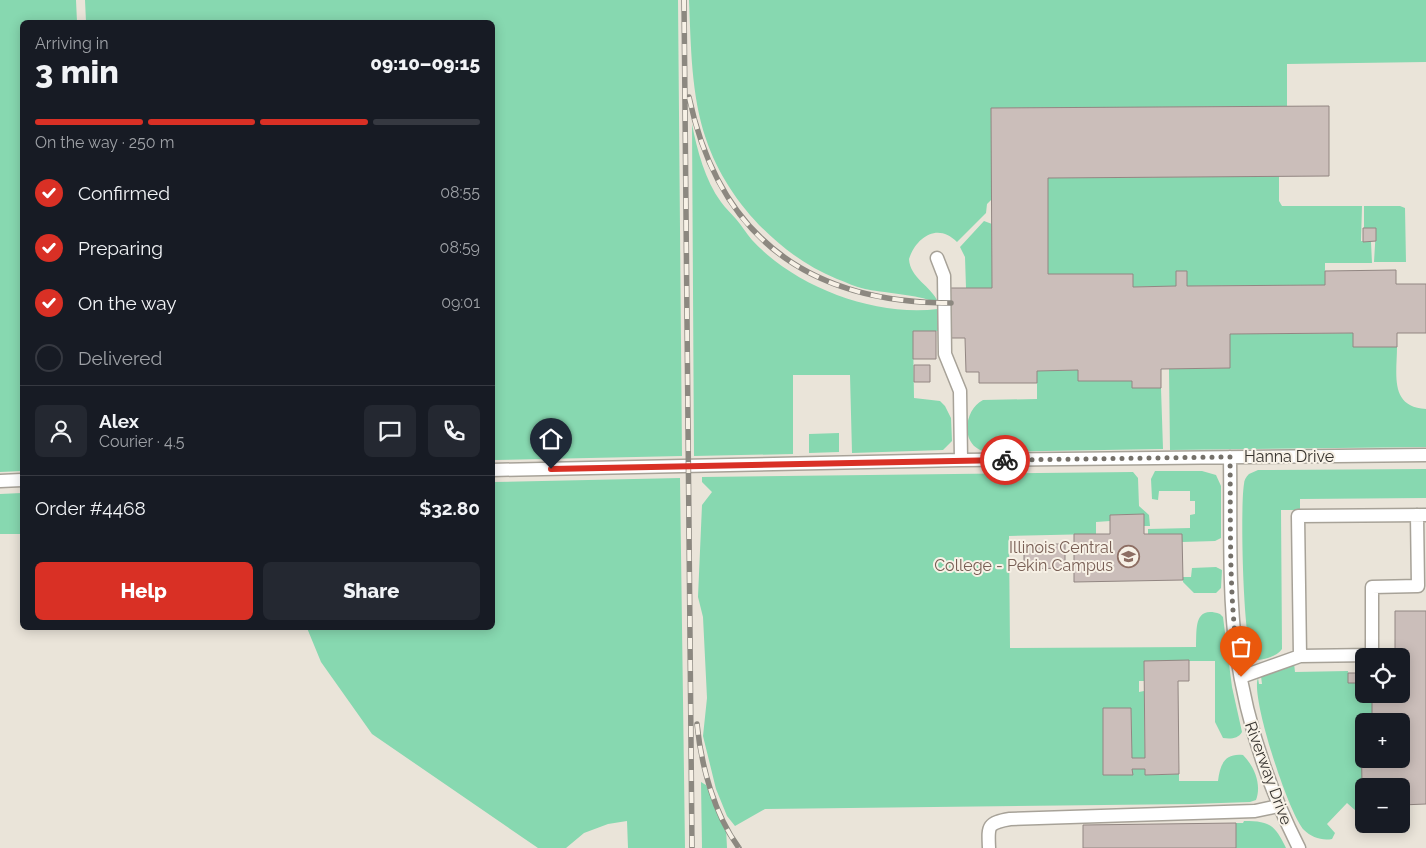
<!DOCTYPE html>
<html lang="en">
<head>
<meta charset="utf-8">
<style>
	body { margin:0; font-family:Raleway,sans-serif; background:#242831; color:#f1f3f6; height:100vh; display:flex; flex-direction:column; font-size:19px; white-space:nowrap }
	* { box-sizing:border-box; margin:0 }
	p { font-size:16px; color:#9ea1a6 }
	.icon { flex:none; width:28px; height:28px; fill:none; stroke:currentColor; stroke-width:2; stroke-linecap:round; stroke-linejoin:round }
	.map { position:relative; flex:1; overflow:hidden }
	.panel { position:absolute; left:20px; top:20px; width:475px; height:610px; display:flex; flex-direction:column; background:#171b24; border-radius:8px; box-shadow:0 2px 12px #0003 }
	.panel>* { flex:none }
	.buttons { position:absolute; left:1355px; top:648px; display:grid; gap:10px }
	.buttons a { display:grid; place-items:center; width:55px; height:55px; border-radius:8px; background:#171b24; box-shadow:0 2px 12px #0003; font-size:25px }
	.pin { position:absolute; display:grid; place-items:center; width:42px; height:42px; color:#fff; margin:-51px -21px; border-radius:50% 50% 50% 0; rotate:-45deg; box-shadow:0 0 5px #0007 }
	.pin .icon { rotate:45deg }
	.courier { position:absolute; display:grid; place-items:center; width:50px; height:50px; margin:-25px; border:4px solid #d93025; border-radius:50%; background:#fff; color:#222; box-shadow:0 1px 6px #0007 }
	.headline em { font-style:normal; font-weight:800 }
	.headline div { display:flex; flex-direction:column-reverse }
	.headline { display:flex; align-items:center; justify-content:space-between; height:85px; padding:0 15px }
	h1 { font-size:32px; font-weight:800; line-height:38px }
	.bar { display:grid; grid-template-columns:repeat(4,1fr); gap:8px 5px; align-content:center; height:60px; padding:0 15px }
	.bar i { height:6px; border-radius:4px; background:#363941 }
	.bar .selected { background:#d93025 }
	.bar p { grid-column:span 4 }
	.line { display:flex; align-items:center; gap:12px; padding:0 15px; border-top:1px solid #363941 }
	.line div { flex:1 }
	.round { display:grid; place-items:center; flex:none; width:52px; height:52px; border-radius:8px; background:#242831 }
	ol { padding:0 15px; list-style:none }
	li { display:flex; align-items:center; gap:15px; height:55px }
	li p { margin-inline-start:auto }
	li .icon { padding:5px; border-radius:50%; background:#d93025; color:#fff; stroke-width:4 }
	li:last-child { color:#9ea1a6 }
	li i { width:28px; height:28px; border:2px solid #363941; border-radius:50% }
	.button { display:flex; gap:10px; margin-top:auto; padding:10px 15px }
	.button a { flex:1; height:58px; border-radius:8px; background:#d93025; color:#fff; font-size:20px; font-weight:800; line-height:58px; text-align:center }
	.button a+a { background:#242831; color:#f1f3f6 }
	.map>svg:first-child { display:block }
	.green { fill:#87d8b0 }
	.building { fill:#cbbeba; stroke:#928682; fill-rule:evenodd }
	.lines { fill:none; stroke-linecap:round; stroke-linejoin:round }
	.minor-casing { stroke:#a7a298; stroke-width:15 }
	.minor { stroke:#fff; stroke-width:12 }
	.rail-casing { stroke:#8c8880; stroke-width:5.5 }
	.rail { stroke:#f7f1e6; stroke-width:4; stroke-dasharray:11; stroke-linecap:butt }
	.done { stroke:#75716a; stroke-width:5; stroke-dasharray:0 9 }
	.route { stroke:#d93025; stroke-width:6 }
	.labels { text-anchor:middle; stroke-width:4; stroke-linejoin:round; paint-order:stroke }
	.street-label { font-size:16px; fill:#36332f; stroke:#f7f1e6 }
	.education-label { font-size:16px; fill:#785e54; stroke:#f7f1e6; text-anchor:end }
</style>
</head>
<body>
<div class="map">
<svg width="1426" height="848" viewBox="0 0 1426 848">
	<rect width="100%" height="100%" fill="#eae4d9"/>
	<path class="green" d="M0 0H76L77 22H22V471L0 472Z
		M85 0H678L682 456 493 460 492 22H86Z
		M689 0H1426V62L1287 64V106L991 109 992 199 987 204 986 213 957 242C938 222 916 237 909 259 910 278 931 286 938 302L931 301C924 296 878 292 865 289 855 287 846 282 837 279 778 255 726 199 706 139 691 95 691 46 689 0Z
		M692 124C697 150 705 180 721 202 725 208 731 213 736 219 742 226 746 233 752 240 795 287 875 317 938 309L939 331 913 332 914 398 940 401 945 406 951 418 952 441 943 450 852 453 850 375H793V454L694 456Z
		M1279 176V201L1282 206H1362L1361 241 1371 242 1372 263H1325V285L1187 286 1186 271H1176V286L1133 287V274H1048V178Z
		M1364 206H1400L1405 208 1406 262H1374L1376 228H1364Z
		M984 221 992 224V288H966L965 257 960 247Z
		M1353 333V347H1397C1397 374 1389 407 1426 409V447L1170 450 1169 369 1230 368V334Z
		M1078 370V381H1132L1133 388H1161L1163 449 989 452C960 450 962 411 983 400L1037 399V371Z
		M839 433V452L809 453V434Z
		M1426 469V498L1300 499V510H1281L1282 649C1277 656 1267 659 1258 660L1257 653 1254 654 1253 659C1243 643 1240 508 1244 484 1244 480 1246 477 1249 474L1258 470Z
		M1155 471H1202L1216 475 1221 486V538L1215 541 1182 542V534H1148V529L1190 528V515L1195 514V501H1190V491H1159L1158 500 1152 499 1151 479Z
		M1133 472 1138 478 1139 506 1149 515 1150 526H1144V514L1110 515V521L1096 522V534L1009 536 1010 648 1196 647C1197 630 1193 605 1220 614L1223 617 1232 687 1242 732C1238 739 1230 739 1223 738L1215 722V661H1144V681H1139V692L1144 691 1145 758H1132L1131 709 1103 708V775H1132V769H1145V775L1179 774V781H1218C1220 765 1224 753 1243 755 1254 766 1262 784 1256 800L1250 802 1192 804 765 809 735 826 727 816 716 789 703 736 707 698 703 617 698 597 702 505 712 492 702 482V477Z
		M680 478 685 848H628L627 821 608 824 584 833 566 848H538L372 734 321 662 307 628H492L493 482Z
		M22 493V534H0V494Z
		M1216 567 1222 570 1221 588 1216 593H1194L1183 582V577H1191L1192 568Z
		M1294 663 1295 672 1348 671 1349 683H1361V676L1364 674V694H1372V715H1361L1364 803 1356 811 1347 803 1327 824 1335 833 1332 839C1322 841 1311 837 1304 830 1289 815 1250 696 1258 678L1259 684H1262L1261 676Z
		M701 782 706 785 726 828 727 848H702Z
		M1244 821C1270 821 1275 825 1286 848H1236V823H1243Z"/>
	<path class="building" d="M1329 106V176L1048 178V274H1133V287L1176 286V271H1187V286L1325 285V271L1396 270V284H1426V333H1397V347H1353V333L1230 334V368L1161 369V388H1132V381H1078V370L1037 371V383H979V372H966L965 338H951L950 288H992L991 108Z
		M1363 228H1376V241L1363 242Z
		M913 331H936V359H913Z
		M914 365H930V382H914Z
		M1144 514V534H1182L1183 580 1074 582V534H1110V515Z
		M1024 544H1065V568L1024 569Z
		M1395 611H1426V804L1401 805V786H1362L1361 715H1372V694H1401V656H1395ZM1364 721H1401V759H1364Z
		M1189 660V681H1178L1179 774 1145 775V769H1132L1133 775H1103V708H1131L1132 758H1145L1144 661Z
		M1348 673H1361V683H1348Z
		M1236 823V848H1083V825Z"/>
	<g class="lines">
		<defs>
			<path id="minor" d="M937 258 944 276 945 354 960 391 961 460
				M1230 457C1231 519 1228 589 1236 650 1246 720 1267 785 1299 848
				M492 470 961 460 1426 455
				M0 481 22 480
				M1300 656 1298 516 1426 515
				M1241 677 1300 656 1372 655V587L1418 586 1417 515
				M989 848C988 826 987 823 1010 819L1255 811 1278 806"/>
		</defs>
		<use href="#minor" class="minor-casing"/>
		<use href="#minor" class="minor"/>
		<defs>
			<path id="rail" d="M684 0 692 848
				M689 97C719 238 809 303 951 303
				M697 724C701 765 714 814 739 848"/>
		</defs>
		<use href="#rail" class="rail-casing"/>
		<use href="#rail" class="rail"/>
	</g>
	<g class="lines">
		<path class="done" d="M1005 460 1230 457C1231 530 1228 605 1241 677"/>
		<path class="route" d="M551 469 1005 460"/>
	</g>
	<defs>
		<symbol id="university-ring" viewBox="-11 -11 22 22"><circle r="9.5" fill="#f7f1e6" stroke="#8d6e63" stroke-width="1.5"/><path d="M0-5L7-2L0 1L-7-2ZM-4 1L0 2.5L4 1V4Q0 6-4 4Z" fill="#8d6e63"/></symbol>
	</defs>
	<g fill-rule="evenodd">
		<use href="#university-ring" x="1116" y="544" width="25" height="25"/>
	</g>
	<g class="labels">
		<g class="street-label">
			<text x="1289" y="462">Hanna Drive</text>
			<text transform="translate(1269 773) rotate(70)" y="6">Riverway Drive</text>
		</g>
		<g class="education-label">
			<text x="1113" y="553">Illinois Central<tspan x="1113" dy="18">College - Pekin Campus</tspan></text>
		</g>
	</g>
</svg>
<div class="buttons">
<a><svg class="icon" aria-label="locate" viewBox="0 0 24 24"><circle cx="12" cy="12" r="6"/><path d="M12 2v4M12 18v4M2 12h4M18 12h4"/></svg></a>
<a>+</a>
<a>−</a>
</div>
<div class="pin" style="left:1241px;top:677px;background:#ea580c"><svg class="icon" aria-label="bag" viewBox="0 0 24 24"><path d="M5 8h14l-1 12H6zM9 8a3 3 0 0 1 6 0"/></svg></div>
<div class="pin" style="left:551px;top:469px;background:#1f2937"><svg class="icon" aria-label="home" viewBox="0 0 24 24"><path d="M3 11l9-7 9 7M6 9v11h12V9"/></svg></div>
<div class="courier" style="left:1005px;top:460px"><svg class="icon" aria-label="bike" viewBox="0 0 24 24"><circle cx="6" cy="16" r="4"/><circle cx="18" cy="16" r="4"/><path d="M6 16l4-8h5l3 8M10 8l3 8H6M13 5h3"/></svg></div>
<section class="panel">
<div class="headline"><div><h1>3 min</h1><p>Arriving in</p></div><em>09:10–09:15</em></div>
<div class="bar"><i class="selected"></i><i class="selected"></i><i class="selected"></i><i></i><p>On the way · 250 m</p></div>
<ol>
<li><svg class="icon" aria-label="check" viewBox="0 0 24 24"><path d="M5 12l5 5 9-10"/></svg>Confirmed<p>08:55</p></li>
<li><svg class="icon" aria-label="check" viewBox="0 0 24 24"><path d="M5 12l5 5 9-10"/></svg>Preparing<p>08:59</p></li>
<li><svg class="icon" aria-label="check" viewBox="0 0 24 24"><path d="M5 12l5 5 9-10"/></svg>On the way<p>09:01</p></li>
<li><i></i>Delivered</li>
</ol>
<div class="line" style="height:90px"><a class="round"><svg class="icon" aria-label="person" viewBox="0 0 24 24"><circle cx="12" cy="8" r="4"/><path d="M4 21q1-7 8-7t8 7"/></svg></a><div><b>Alex</b><p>Courier · 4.5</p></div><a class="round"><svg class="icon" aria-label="chat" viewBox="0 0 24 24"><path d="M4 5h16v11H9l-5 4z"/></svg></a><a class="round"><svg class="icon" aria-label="phone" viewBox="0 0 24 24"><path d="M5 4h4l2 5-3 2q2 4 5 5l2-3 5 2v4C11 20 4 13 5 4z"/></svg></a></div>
<div class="line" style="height:65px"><div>Order #4468</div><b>$32.80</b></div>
<div class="button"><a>Help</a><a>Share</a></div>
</section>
</div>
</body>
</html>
